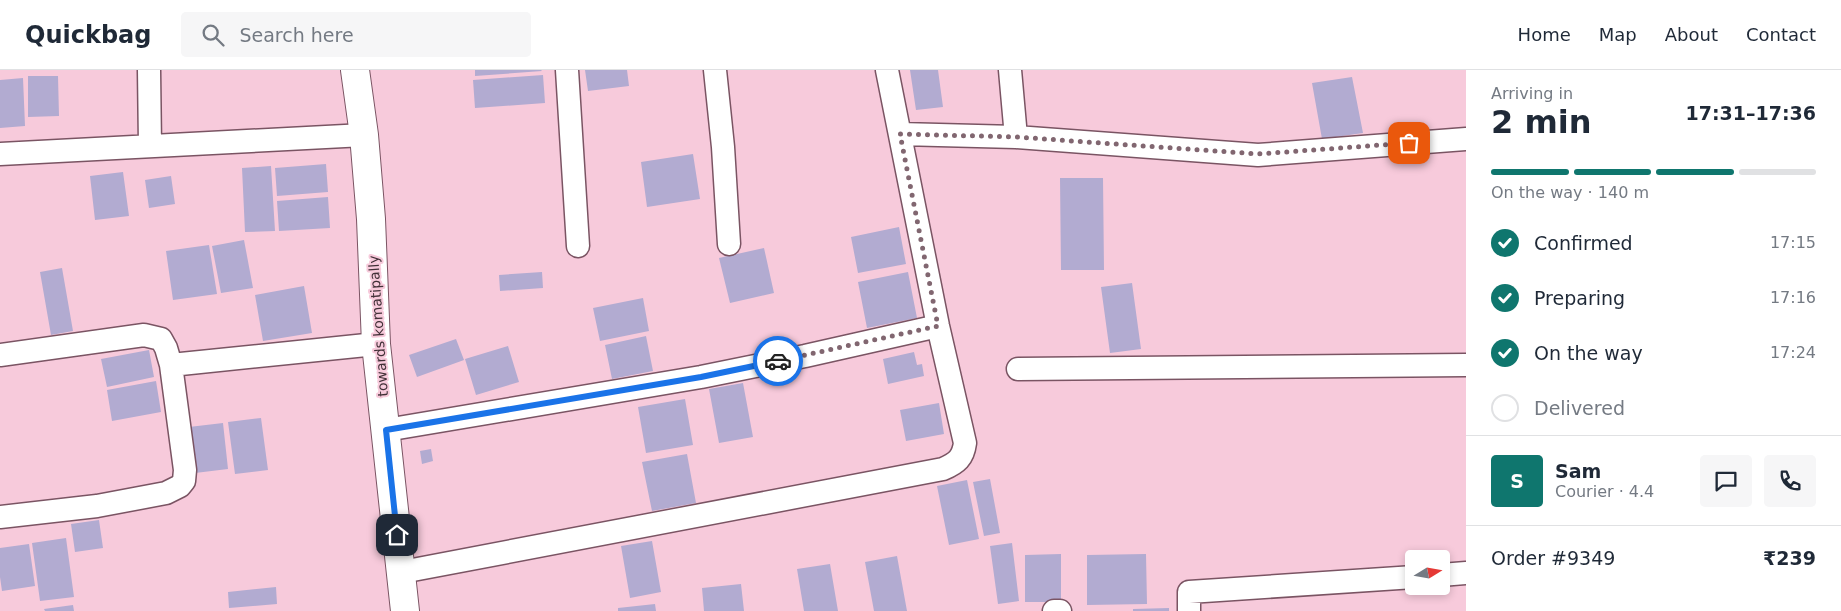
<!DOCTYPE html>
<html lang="en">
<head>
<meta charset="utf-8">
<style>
	body { margin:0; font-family:"DejaVu Sans",sans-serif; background:#f6f6f7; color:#1f2937; height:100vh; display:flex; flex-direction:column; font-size:19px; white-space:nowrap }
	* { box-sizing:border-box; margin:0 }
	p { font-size:16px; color:#747a83 }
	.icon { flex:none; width:28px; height:28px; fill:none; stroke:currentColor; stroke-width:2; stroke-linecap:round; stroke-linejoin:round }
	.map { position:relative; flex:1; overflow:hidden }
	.drawer { display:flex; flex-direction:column; background:#fff; width:375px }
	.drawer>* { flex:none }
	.needle { width:32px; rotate:79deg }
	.buttons { position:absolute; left:1405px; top:480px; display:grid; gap:10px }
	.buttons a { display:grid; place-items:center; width:45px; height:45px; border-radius:5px; background:#fff; box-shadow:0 2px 8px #0003; font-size:25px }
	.pin { position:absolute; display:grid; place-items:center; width:42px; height:42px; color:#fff; margin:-21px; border-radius:10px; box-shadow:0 2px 8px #0006 }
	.courier { position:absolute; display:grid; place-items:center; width:50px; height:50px; margin:-25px; border:4px solid #1a73e8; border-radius:50%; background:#fff; color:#222; box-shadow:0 1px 6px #0007 }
	.overview em { font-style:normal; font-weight:800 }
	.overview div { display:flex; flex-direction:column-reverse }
	.overview { display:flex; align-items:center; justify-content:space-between; height:85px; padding:0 25px }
	h1 { font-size:32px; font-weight:800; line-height:38px }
	.bar { display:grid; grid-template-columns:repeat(4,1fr); gap:8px 5px; align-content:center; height:60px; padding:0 25px }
	.bar i { height:6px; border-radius:4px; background:#e0e1e3 }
	.bar .active { background:#0f766e }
	.bar p { grid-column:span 4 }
	.line { display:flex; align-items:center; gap:12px; padding:0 25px; border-top:1px solid #e0e1e3 }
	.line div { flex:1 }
	.round { display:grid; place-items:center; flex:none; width:52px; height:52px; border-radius:5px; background:#f6f6f7 }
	ol { padding:0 25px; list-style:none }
	li { display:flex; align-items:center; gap:15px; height:55px }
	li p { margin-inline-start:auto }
	li .icon { padding:5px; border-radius:50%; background:#0f766e; color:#fff; stroke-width:4 }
	li:last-child { color:#747a83 }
	li i { width:28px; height:28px; border:2px solid #e0e1e3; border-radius:50% }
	header { display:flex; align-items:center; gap:30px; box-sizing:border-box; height:70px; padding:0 25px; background:#fff; border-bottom:1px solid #e0e1e3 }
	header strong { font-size:24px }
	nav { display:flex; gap:28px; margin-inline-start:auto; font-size:18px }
	.search { width:350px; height:45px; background:#f6f6f7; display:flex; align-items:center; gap:12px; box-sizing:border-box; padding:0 18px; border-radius:5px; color:#747a83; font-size:19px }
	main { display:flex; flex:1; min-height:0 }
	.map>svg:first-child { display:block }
	.building { fill:#b2abd1 }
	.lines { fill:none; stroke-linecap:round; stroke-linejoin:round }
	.street-casing { stroke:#7a5463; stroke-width:25 }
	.secondary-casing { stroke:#7a5463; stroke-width:30 }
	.street { stroke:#fff; stroke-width:22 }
	.secondary { stroke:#fff; stroke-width:28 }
	.done { stroke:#816670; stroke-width:5; stroke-dasharray:0 9 }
	.route { stroke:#1a73e8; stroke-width:6 }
	.labels { text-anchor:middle; stroke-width:4; stroke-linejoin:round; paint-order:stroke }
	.street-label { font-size:14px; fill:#413037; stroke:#f7cadb }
</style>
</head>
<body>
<header>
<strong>Quickbag</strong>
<div class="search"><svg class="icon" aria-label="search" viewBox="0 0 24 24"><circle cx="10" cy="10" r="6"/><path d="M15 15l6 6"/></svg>Search here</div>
<nav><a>Home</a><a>Map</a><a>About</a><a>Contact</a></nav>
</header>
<main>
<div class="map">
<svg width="1466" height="541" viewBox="0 0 1466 541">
	<rect width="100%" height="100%" fill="#f7cadb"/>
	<path class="building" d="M475 0H541L542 1 475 6Z
		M585 0H627L629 16 588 21Z
		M910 0H938L943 37 916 40Z
		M543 5 545 33 475 38 473 10Z
		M28 6H58L59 46 28 47Z
		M1352 7 1363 63 1322 69 1312 13Z
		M23 8 25 56 0 58V10Z
		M693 84 700 129 647 137 641 92Z
		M326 94 328 122 277 126 275 98Z
		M271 96 275 161 245 162 242 98Z
		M123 102 129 146 95 150 90 106Z
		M171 106 175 134 149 138 145 110Z
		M1060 108H1103L1104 200H1061Z
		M328 127 330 158 279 161 277 131Z
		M899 157 906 194 858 203 851 167Z
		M244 170 253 218 221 223 212 176Z
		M209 175 217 224 173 230 166 181Z
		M764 178 774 223 730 233 719 188Z
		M62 198 73 261 51 265 40 202Z
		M542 202 543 218 500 221 499 205Z
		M908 202 917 248 867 258 858 212Z
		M1132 213 1141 279 1110 283 1101 217Z
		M304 216 312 263 263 271 255 225Z
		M643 228 649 261 600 271 593 238Z
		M646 266 653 301 612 309 605 275Z
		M456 269 464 290 417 307 409 285Z
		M508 276 519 312 476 325 465 289Z
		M149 280 154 307 107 317 101 289Z
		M914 282 917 295 922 294 924 306 888 314 883 289Z
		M156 311 161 342 112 351 107 320Z
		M743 313 753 367 719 373 709 319Z
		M685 329 693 375 646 383 638 337Z
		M939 333 944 364 906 371 900 340Z
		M261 348 268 400 235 404 228 352Z
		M223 353 228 399 195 403 189 357Z
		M431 379 433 391 422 394 420 381Z
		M687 384 696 433 652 441 642 392Z
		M990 409 1000 463 984 466 973 412Z
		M967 410 979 469 949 475 937 416Z
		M99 450 103 478 75 482 71 454Z
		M66 468 74 527 40 531 32 473Z
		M652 471 661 522 630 528 621 476Z
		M1012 473 1019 531 998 534 990 476Z
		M29 474 35 516 2 521 0 507V478Z
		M1061 484V532H1025V485Z
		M1146 484 1147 534 1087 535V485Z
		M897 486 907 541H874L865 492Z
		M830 494 838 541H804L797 499Z
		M741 514 744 541H704L702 518Z
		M276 517 277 534 229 538 228 522Z
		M655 534 656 541H618V538Z
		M73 535 74 541H45L44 539Z
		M1169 538V541H1133V539Z"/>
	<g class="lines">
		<defs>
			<path id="street" d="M149 0 150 76
				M567 0 578 176
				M715 0 723 77 729 174
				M900 64 1016 67 1010 0
				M1016 67 1258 85 1466 69
				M0 84 364 65
				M0 285 144 265 161 269 166 278 171 295 185 400 184 411 180 416 166 423 97 436 0 447
				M171 295 376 274
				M1018 299 1466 295
				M386 360 701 307 805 286 938 256
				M402 502 943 399C957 393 963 388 965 373L938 256 887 0
				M1441 505 1466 503
				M1054 541H1060
				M1189 541V522L1414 507"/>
			<path id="secondary" d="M355 0 364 65 371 149 376 274 405 541"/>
		</defs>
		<use href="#street" class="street-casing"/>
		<use href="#secondary" class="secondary-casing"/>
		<use href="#street" class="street"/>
		<use href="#secondary" class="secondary"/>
	</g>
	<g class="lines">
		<path class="done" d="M778 291 938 256 900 64 1016 67 1258 84 1409 73"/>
		<path class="route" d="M397 465 386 360 701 307 778 291"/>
	</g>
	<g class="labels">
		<g class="street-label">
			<text transform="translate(378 256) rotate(-94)" y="5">towards komatipally</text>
		</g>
	</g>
</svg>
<div class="buttons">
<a><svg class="needle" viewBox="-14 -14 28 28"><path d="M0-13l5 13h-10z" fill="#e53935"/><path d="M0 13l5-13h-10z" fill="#747a83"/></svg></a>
</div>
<div class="pin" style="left:1409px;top:73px;background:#ea580c"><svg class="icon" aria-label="bag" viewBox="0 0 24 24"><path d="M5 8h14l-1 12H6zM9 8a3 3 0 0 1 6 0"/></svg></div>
<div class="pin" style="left:397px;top:465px;background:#1f2937"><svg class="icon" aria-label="home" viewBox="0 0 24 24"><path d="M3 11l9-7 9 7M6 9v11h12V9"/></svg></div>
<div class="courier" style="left:778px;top:291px"><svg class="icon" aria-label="car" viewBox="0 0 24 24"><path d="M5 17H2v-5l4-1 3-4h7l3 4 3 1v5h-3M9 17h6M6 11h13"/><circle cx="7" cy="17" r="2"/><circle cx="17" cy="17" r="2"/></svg></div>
</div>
<section class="drawer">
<div class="overview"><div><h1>2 min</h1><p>Arriving in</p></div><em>17:31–17:36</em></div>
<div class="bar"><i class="active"></i><i class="active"></i><i class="active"></i><i></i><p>On the way · 140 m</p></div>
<ol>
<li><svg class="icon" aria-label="check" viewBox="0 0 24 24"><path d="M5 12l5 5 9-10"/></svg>Confirmed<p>17:15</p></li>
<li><svg class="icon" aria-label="check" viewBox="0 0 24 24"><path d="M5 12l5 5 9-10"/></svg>Preparing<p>17:16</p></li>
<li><svg class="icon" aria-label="check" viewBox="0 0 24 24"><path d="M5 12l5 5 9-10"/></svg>On the way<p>17:24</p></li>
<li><i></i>Delivered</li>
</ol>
<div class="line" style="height:90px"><b class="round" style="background:#0f766e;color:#fff">S</b><div><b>Sam</b><p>Courier · 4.4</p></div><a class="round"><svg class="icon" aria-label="chat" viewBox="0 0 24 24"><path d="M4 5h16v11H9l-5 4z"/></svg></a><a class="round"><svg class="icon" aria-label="phone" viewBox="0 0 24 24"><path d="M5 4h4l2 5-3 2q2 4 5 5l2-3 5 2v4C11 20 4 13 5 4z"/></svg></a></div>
<div class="line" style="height:65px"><div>Order #9349</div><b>₹239</b></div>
</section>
</main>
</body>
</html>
